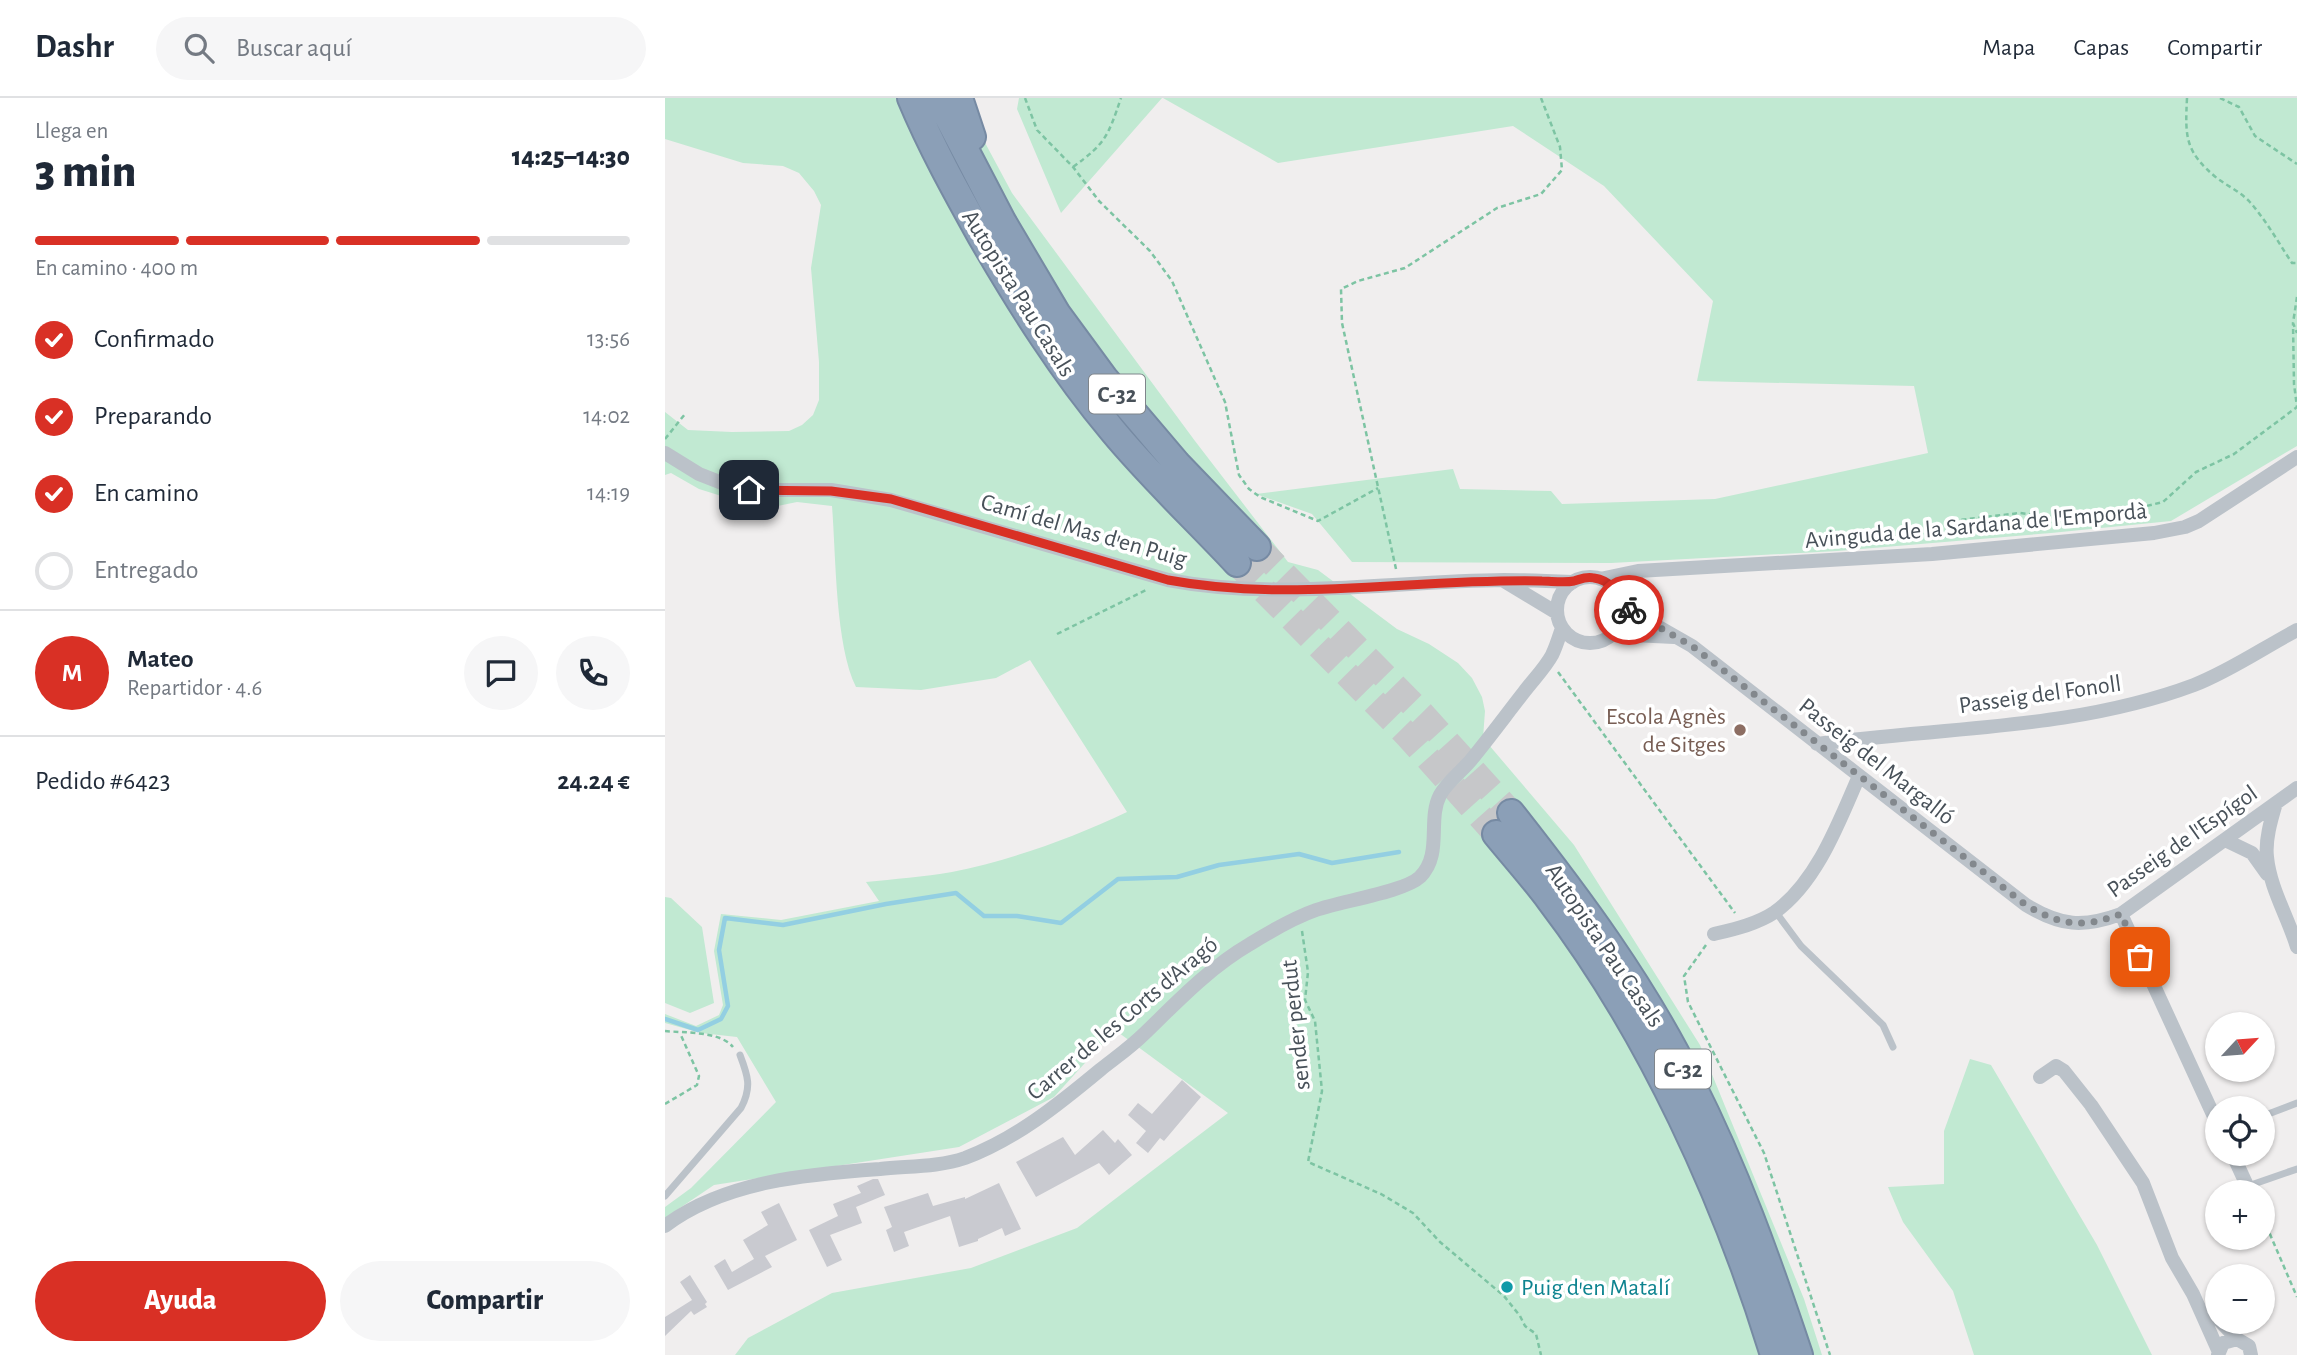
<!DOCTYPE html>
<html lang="es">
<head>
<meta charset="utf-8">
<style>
	body { margin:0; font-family:"Alegreya Sans",sans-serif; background:#f6f6f7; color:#1f2937; height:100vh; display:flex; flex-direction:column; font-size:26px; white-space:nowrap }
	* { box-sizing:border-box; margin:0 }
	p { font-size:23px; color:#747a83 }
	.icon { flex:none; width:38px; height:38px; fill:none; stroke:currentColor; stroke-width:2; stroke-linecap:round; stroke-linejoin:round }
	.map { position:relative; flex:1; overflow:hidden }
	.side { display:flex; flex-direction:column; background:#fff; width:665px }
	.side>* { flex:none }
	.needle { width:46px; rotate:64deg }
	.tools { position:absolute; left:1540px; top:914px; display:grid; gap:14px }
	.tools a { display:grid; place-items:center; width:70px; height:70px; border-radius:50%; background:#fff; box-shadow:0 2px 5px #0004; font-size:35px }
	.pin { position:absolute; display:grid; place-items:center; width:60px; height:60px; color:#fff; margin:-30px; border-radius:14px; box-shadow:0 4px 10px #0006 }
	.courier { position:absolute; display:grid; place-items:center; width:70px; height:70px; margin:-35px; border:5px solid #d93025; border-radius:50%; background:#fff; color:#222; box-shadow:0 2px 9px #0007 }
	.overview em { font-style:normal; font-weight:800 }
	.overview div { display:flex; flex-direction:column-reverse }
	.overview { display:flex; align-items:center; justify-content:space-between; height:119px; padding:0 35px }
	h1 { font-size:46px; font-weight:800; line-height:52px }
	.bar { display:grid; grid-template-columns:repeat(4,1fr); gap:10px 7px; align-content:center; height:84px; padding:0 35px }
	.bar i { height:9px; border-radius:5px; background:#e0e1e3 }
	.bar .current { background:#d93025 }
	.bar p { grid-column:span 4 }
	.line { display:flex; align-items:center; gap:18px; padding:0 35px; border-top:2px solid #e0e1e3 }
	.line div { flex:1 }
	.round { display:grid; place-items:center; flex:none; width:74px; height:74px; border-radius:37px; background:#f6f6f7 }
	ol { padding:0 35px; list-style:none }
	li { display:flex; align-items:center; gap:21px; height:77px }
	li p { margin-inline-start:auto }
	li .icon { padding:7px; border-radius:50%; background:#d93025; color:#fff; stroke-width:4 }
	li:last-child { color:#747a83 }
	li i { width:38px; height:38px; border:4px solid #e0e1e3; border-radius:50% }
	.cta { display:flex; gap:14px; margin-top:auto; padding:14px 35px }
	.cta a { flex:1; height:80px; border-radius:42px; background:#d93025; color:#fff; font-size:28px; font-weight:800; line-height:80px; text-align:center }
	.cta a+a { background:#f6f6f7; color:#1f2937 }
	header { display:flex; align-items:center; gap:42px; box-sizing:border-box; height:98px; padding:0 35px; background:#fff; border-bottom:2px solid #e0e1e3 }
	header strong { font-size:33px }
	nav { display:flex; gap:38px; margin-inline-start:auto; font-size:24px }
	.search { width:490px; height:63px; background:#f6f6f7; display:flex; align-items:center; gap:18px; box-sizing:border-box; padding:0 24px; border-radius:38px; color:#747a83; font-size:26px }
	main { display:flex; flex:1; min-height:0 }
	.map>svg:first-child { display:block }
	.green { fill:#c1e9d2 }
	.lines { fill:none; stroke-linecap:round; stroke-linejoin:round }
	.stream { stroke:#93cfe2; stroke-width:4.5 }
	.building { fill:#c9cad0 }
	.highway-tunnel { stroke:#c6c7c9; stroke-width:26; stroke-dasharray:26 13; stroke-linecap:butt }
	.highway-casing { stroke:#768aa3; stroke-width:30 }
	.path { stroke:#7dc4a3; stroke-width:2.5; stroke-dasharray:5 3.5; stroke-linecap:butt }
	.lane { stroke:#bbc2c9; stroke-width:7 }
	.street { stroke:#bbc2c9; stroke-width:14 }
	.highway { stroke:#8b9fb7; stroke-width:26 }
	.done { stroke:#83888d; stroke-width:7; stroke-dasharray:0 12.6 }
	.route { stroke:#d93025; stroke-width:9 }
	.education-dot { fill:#8d6e63; stroke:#fff; stroke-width:2.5 }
	.culture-dot { fill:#0f9aa8; stroke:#fff; stroke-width:2.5 }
	.labels { text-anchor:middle; stroke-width:7; stroke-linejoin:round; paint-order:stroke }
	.shield { fill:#fff; stroke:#7f858b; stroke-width:2 }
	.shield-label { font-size:23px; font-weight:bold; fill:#485159 }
	.street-label { font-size:24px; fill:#485159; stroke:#fff }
	.education-label { font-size:24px; fill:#785e54; stroke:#fff; text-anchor:end }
	.culture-label { font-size:24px; fill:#0d838f; stroke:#fff; text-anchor:start }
</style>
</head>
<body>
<header>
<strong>Dashr</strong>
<div class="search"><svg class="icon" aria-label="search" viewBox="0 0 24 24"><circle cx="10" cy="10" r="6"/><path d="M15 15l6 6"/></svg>Buscar aquí</div>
<nav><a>Mapa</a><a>Capas</a><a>Compartir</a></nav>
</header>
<main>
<section class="side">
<div class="overview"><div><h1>3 min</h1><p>Llega en</p></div><em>14:25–14:30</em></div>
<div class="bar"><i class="current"></i><i class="current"></i><i class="current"></i><i></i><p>En camino · 400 m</p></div>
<ol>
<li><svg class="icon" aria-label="check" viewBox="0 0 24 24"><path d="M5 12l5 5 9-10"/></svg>Confirmado<p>13:56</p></li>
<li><svg class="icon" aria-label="check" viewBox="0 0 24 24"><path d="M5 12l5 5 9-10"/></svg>Preparando<p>14:02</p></li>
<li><svg class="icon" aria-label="check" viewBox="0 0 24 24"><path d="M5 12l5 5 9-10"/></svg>En camino<p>14:19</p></li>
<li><i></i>Entregado</li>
</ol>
<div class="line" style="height:126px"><b class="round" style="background:#d93025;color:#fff">M</b><div><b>Mateo</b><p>Repartidor · 4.6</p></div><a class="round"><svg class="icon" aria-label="chat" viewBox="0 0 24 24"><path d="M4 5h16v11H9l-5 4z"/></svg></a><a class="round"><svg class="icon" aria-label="phone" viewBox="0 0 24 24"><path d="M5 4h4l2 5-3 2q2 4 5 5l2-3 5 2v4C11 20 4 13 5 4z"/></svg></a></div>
<div class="line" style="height:91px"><div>Pedido #6423</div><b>24.24 €</b></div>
<div class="cta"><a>Ayuda</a><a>Compartir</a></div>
</section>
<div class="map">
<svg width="1632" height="1257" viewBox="0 0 1632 1257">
	<rect width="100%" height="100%" fill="#f0eeee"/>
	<path class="green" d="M0 0H296L347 95 530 343 623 464 653 472 732 531 764 546 793 565 807 580 817 599 820 613 818 640 909 747 1035 947 1139 1201 1157 1257H70L83 1240 167 1195 306 1170 412 1130 563 1015 450 932 389 999 294 1049 49 1087 0 1120V1109L26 1090 111 1004 72 939 36 935 0 925V916L31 928 54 917 58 907 49 853 56 816 116 822 214 803 201 784C229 781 259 779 287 774 347 762 407 740 462 714L365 562 331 580 256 592 191 589C170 547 171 457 167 408L132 404 98 411 34 391 6 375 0 377V314L23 332 67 334 124 333 137 327 148 317 154 302V264L146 170 156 107 149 93 134 75 118 68 78 65 0 41Z
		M354 0H497L396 115 352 11Z
		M498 0H1632V348L1506 423 1386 435 1172 453 946 465 687 464 647 416 591 396 788 371 795 391 886 393 897 406 1050 401 1263 355 1249 288 1032 283 1048 203 939 88 848 28 613 65Z
		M0 799 6 800 37 829 49 905 25 915 0 905Z
		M1305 961 1326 967 1432 1147 1487 1257H1309L1288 1193 1238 1124 1223 1089 1279 1086V1033Z"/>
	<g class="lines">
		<path class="stream" d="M0 921 33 932 56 921 63 908 54 852 60 820 118 827 221 806 291 795 319 818H352L396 825 453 781 512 779 554 767 634 756 667 765 734 754"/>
	</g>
	<path class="building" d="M517 982 536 999 499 1043 495 1040 483 1055 471 1045 481 1033 463 1017 473 1005 487 1016Z
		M438 1032 450 1045 453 1041 467 1057 444 1077 434 1065 371 1099 351 1064 398 1039 410 1057Z
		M208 1081H213L220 1097 191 1109 197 1125 165 1137 177 1162 162 1169 144 1132 173 1118 168 1106 196 1095 192 1088Z
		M334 1085 356 1131 340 1138 337 1130 313 1141V1143L294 1149 285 1118 239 1134 244 1148 229 1154 221 1132 227 1129 219 1109 263 1095 268 1108 300 1099V1101Z
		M114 1105 132 1142 100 1158 107 1169 63 1192 49 1168 60 1161 67 1174 89 1161 78 1142 103 1127 96 1114Z
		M25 1177 42 1204 40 1206 42 1209 29 1217 26 1213 0 1238V1219L27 1202 15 1184Z"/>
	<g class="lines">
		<path class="highway-tunnel" d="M592 449 757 616 846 715
			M572 465 742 637 831 736"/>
		<defs>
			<path id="highway" d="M246 0C266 48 291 93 316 138 356 207 397 272 448 333 486 379 531 421 572 465
				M273 0 337 123 392 216 439 280 512 366 592 449
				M294 0 307 39
				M846 715C913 800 978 887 1026 985 1070 1072 1103 1164 1134 1257
				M831 736C849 758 868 779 885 802 985 933 1061 1100 1109 1257"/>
		</defs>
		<use href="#highway" class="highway-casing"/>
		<path class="path" d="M360 0 372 32 408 69 434 103 485 153 507 183 560 304 574 377 584 391 595 399 653 423 713 390
			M1522 0C1520 40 1520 54 1553 81 1563 88 1575 94 1584 103 1601 122 1613 144 1627 165H1632
			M1555 0 1574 9 1590 38 1632 66
			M408 69C441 45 443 38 456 0
			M1632 199 1628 225 1632 235
			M0 341 20 316
			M1279 439 1285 429 1294 422 1355 415 1387 419 1461 413 1498 404 1531 374 1569 356 1632 309 1629 286 1628 225
			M731 471 677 225 676 191 693 183 740 170 832 110 876 96 897 72 895 49 876 0
			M392 536 481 492
			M893 574 1070 815
			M637 833 643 874 640 902 650 923 657 993 643 1064 716 1096 748 1115 775 1144 839 1198 855 1218 860 1228 871 1236 876 1257
			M1041 847 1019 878 1023 904 1099 1055 1165 1257
			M0 933C20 935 55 933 68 949
			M0 1006 32 987 34 978 15 935
			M1598 1120 1632 1199"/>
		<path class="lane" d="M1110 813 1136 848 1218 927 1228 949
			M1598 1018 1632 1005
			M1583 1088 1632 1071
			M0 1098 76 1010C87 989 83 978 75 957"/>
		<path class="street" d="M0 355 34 376 57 385 84 392H166L226 402 503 482C614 503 727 483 839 482 862 482 885 483 908 484
			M892 512a33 33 0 1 1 66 0a33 33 0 1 1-66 0Z
			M935 481 973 473 1267 456 1489 435 1520 429 1534 423 1632 359
			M839 483 892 515
			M957 508 1027 548 1361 807C1396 828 1418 830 1456 816L1632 690
			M948 536 1009 539
			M1152 646C1278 629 1409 632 1529 587 1565 573 1598 550 1632 532
			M1611 705C1606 722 1600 742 1602 759 1605 790 1623 819 1632 849
			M1560 742 1587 755 1602 776
			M1456 816 1552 1025
			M1049 836C1070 831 1092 826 1110 814 1152 784 1174 724 1194 678
			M1375 979 1391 968 1399 973 1426 1007 1478 1085 1507 1160 1528 1196 1553 1252
			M1567 1055 1585 1094
			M0 1128C59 1083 144 1076 215 1071 243 1068 274 1069 300 1060 351 1041 394 1006 435 972 450 960 466 949 480 935 513 903 544 870 585 846 606 833 628 820 651 812 676 803 739 794 755 779 778 756 762 722 775 697 782 684 797 673 806 662 824 640 841 617 859 594 868 582 880 570 887 557 891 549 894 539 897 530
			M1555 1223 1572 1241
			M1553 1257 1558 1245 1572 1241 1584 1248 1586 1257"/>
		<use href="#highway" class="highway"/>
	</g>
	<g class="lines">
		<path class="done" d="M964 512 1027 548 1361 807C1396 828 1418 830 1456 816L1475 859"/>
		<path class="route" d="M84 392 166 393 226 401 503 482C626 505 752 480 877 483 886 483 899 485 909 483 916 481 921 478 929 480 944 482 955 494 957 508L964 512"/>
	</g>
	<circle class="education-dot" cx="1075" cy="632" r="7"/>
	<circle class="culture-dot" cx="842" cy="1189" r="7"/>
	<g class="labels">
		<g class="shield">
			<rect x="424" y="276.5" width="56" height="39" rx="5"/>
			<rect x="990" y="951.5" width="56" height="39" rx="5"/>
		</g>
		<g class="shield-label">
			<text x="452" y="304">C-32</text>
			<text x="1018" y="979">C-32</text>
		</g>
		<g class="street-label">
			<text transform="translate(354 195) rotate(58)" y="8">Autopista Pau Casals</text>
			<text transform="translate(1311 427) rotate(-5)" y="8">Avinguda de la Sardana de l'Empordà</text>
			<text transform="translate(419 432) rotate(16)" y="8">Camí del Mas d'en Puig</text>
			<text transform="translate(1375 596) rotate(-8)" y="8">Passeig del Fonoll</text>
			<text transform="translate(1212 663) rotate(38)" y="8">Passeig del Margalló</text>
			<text transform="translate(1517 743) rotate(-35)" y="8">Passeig de l'Espígol</text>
			<text transform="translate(940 847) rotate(56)" y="8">Autopista Pau Casals</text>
			<text transform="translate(457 920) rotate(-40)" y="8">Carrer de les Corts d'Aragó</text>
			<text transform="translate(630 927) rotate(-96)" y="8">sender perdut</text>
		</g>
		<g class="education-label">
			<text x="1061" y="626">Escola Agnès<tspan x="1061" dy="28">de Sitges</tspan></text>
		</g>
		<g class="culture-label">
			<text x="856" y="1197">Puig d'en Matalí</text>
		</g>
	</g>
</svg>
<div class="tools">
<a><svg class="needle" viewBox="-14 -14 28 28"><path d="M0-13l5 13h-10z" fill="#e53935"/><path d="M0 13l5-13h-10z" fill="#747a83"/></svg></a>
<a><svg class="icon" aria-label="locate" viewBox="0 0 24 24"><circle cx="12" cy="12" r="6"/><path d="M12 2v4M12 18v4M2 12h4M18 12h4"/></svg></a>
<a>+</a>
<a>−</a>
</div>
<div class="pin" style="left:1475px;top:859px;background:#ea580c"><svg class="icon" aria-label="bag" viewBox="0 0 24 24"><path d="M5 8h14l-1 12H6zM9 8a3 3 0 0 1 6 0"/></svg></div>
<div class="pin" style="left:84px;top:392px;background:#1f2937"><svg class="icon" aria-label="home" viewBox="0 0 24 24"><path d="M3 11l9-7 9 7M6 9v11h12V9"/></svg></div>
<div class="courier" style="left:964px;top:512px"><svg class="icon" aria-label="bike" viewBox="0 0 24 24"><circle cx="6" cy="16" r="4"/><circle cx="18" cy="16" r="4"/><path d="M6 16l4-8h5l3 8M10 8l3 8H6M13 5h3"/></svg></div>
</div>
</main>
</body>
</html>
